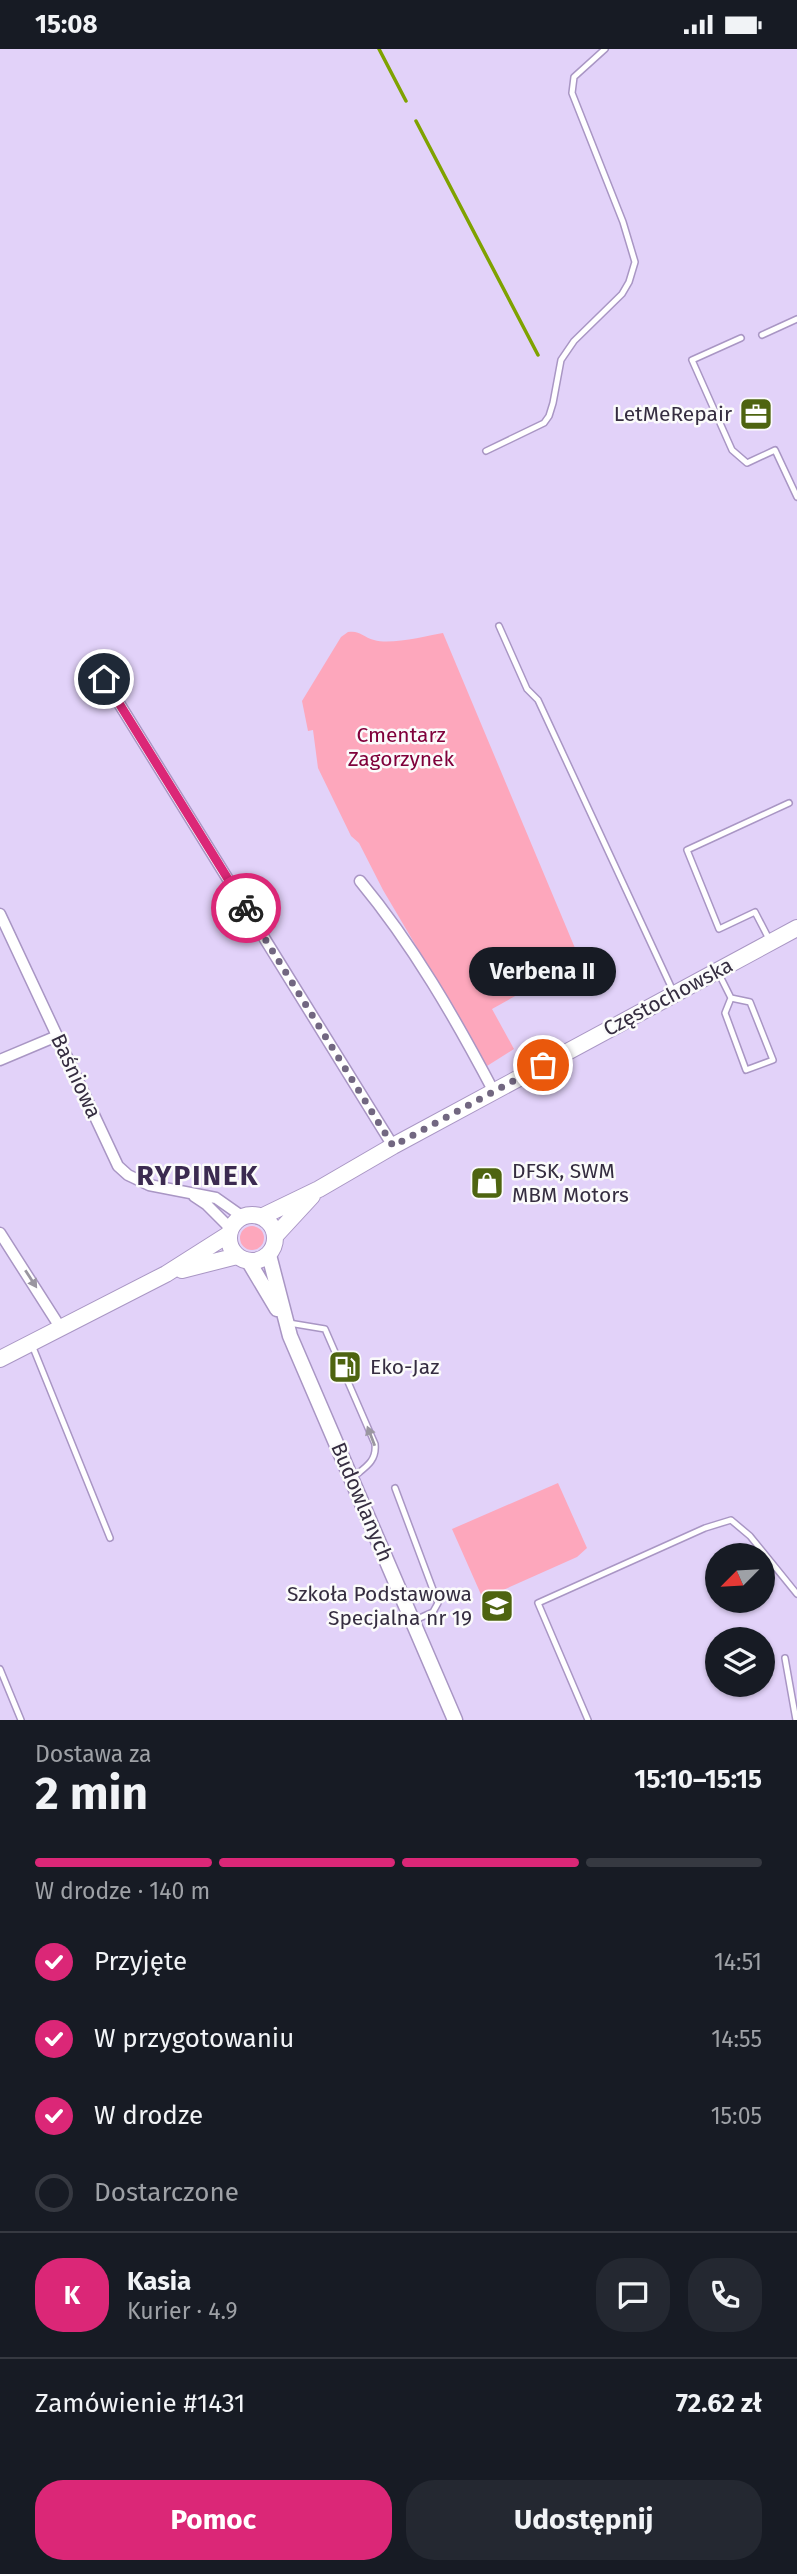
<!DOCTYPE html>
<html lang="pl">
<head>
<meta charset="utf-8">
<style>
	body { margin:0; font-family:"Fira Sans",sans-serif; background:#242831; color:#f1f3f6; height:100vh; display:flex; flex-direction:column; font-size:26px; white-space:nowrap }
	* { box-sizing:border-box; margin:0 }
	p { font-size:23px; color:#9ea1a6 }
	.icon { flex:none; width:38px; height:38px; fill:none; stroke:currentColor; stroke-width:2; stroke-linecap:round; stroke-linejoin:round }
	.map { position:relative; height:1671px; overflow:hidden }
	.details { display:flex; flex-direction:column; background:#171b24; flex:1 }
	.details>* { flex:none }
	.needle { width:46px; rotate:246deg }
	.buttons { position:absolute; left:705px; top:1494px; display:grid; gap:14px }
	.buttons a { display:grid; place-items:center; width:70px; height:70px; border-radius:50%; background:#171b24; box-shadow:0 2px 5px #0004; font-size:35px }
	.pin { position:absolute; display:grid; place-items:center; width:60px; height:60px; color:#fff; margin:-30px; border:4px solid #fff; border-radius:50%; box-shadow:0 2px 7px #0007 }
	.courier { position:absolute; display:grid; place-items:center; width:70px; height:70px; margin:-35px; border:5px solid #db2777; border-radius:50%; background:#fff; color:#222; box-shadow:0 2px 9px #0007 }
	.bubble { position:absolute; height:49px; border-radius:24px; background:#171b24; box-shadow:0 2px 5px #0004; font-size:23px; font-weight:700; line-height:49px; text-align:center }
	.summary em { font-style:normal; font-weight:700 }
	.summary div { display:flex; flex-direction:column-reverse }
	.summary { display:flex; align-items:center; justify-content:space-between; height:119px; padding:0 35px }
	h1 { font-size:46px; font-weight:700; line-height:52px }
	.bar { display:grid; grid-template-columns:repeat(4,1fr); gap:10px 7px; align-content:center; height:84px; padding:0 35px }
	.bar i { height:9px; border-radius:5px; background:#363941 }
	.bar .on { background:#db2777 }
	.bar p { grid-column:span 4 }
	.line { display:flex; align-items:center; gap:18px; padding:0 35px; border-top:2px solid #363941 }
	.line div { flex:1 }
	.round { display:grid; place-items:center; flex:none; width:74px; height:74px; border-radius:28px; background:#242831 }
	ol { padding:0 35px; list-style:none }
	li { display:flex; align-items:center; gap:21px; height:77px }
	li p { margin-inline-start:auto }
	li .icon { padding:7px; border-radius:50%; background:#db2777; color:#fff; stroke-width:4 }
	li:last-child { color:#9ea1a6 }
	li i { width:38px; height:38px; border:4px solid #363941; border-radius:50% }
	.action { display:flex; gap:14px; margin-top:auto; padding:14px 35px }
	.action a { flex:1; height:80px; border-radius:28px; background:#db2777; color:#fff; font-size:28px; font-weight:700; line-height:80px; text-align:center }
	.action a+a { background:#242831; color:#f1f3f6 }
	.status { display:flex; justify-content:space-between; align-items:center; height:49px; padding:0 35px; background:#171b24; direction:ltr }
	.status svg { height:19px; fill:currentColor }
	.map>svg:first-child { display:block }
	.green { fill:#fda7bc }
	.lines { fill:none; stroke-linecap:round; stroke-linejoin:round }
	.stream { stroke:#7fa200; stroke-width:3.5 }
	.service-casing { stroke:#a996c4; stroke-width:8 }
	.minor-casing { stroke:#a996c4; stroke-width:13 }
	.tertiary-casing { stroke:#a996c4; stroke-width:17 }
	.secondary-casing { stroke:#a996c4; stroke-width:18 }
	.service { stroke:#fff; stroke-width:5 }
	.minor { stroke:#fff; stroke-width:10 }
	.tertiary { stroke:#fff; stroke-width:14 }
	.secondary { stroke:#fff; stroke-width:16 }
	.oneway { fill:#9a96a0 }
	.done { stroke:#726781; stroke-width:7; stroke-dasharray:0 12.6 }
	.route { stroke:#db2777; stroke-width:9 }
	.labels { text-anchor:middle; stroke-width:5; stroke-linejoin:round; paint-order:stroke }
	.poi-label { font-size:21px; fill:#352d40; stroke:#fbfbfb; text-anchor:end }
	.park-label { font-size:21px; fill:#80013b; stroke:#fbfbfb }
	.street-label { font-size:21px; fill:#352d40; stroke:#fbfbfb }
	.district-label { font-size:28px; font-weight:bold; letter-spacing:2px; fill:#3b2a50; stroke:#fbfbfb }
</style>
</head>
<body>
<div class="status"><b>15:08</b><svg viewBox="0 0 49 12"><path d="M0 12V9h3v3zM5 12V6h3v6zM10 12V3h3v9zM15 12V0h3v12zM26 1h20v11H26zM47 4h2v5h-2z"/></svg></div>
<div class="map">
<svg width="797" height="1671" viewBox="0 0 797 1671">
	<rect width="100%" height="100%" fill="#e2d2f9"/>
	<path class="green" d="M348 583C360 581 363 588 374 591 391 596 426 587 443 584L580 911 492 960 514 1000 487 1017 383 841 359 794 351 787 318 719 313 681 308 682 302 652 341 588Z
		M240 1189a12 12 0 1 1 24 0a12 12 0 1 1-24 0Z
		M558 1434 587 1499 577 1508 483 1550 452 1480Z"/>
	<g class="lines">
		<path class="stream" d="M379 0 406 52
			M416 72 538 306"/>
		<defs>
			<path id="service" d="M762 286 797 270
				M741 289 692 311 732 401 747 414 775 401 797 448
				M486 402 544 374 549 367 553 354 561 311 574 292 622 245 629 233 635 213 623 173 572 44 574 28 605 0
				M499 577 527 640 538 651 673 942
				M769 890 755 863 719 880 687 801 789 754
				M719 925 731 949 725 964 746 1021 773 1011 750 953 731 949
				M289 1274 325 1280 375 1395C377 1413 364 1419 352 1429
				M32 1296 110 1489
				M395 1439 438 1554 433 1563 413 1572
				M785 1609 796 1671
				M0 1620 21 1671
				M588 1671 538 1554 705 1479 731 1471 750 1487 797 1545"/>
			<path id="minor" d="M104 630 393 1097
				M360 832C413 896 455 969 494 1043
				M0 865 118 1117 128 1126 149 1136 216 1149 243 1168
				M0 1011 57 987
				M194 1147 206 1155 231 1180
				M0 1184 60 1278"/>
			<path id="tertiary" d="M269 1206 290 1287 455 1671
				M249 1213 277 1260"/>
			<path id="secondary" d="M229 1189a23 23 0 1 1 46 0a23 23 0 1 1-46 0Z
				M261 1168 319 1140 393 1097 797 879
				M276 1186 312 1147
				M182 1221 237 1207
				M0 1310 166 1225 229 1185"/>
		</defs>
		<use href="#service" class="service-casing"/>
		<use href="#minor" class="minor-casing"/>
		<use href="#tertiary" class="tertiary-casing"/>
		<use href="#secondary" class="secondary-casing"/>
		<use href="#service" class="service"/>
		<use href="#minor" class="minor"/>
		<use href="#tertiary" class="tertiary"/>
		<use href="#secondary" class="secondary"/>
	</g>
	<defs><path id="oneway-solid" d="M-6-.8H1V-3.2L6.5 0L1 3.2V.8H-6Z" transform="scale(1.75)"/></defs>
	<g class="oneway">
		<use href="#oneway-solid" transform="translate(31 1230) rotate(57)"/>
		<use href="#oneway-solid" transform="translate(371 1387) rotate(-111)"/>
	</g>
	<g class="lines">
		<path class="done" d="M246 859 393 1097 543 1016"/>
		<path class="route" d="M104 630 246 859"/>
	</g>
	<defs>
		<symbol id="office-square" viewBox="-11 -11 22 22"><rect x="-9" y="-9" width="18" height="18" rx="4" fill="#4e6410" stroke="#fbfbfb"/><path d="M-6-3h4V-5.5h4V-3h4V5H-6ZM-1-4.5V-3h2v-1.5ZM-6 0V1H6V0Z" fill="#fff"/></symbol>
		<symbol id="shop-square" viewBox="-11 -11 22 22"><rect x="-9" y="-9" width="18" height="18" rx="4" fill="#4e6410" stroke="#fbfbfb"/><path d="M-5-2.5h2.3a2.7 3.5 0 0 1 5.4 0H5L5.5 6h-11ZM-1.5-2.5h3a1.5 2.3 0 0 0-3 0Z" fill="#fff"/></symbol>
		<symbol id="fuel-square" viewBox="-11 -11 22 22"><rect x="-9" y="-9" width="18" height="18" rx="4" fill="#4e6410" stroke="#fbfbfb"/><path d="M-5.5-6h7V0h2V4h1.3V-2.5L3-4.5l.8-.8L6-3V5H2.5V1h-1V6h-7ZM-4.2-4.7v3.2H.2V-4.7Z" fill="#fff"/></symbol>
		<symbol id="school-square" viewBox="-11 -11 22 22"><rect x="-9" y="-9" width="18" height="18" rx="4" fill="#4e6410" stroke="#fbfbfb"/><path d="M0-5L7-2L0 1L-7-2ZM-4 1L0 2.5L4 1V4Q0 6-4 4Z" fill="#fff"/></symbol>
	</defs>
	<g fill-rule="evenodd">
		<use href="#office-square" x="737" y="346" width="38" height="38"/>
		<use href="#shop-square" x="468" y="1115" width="38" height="38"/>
		<use href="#fuel-square" x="326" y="1299" width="38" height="38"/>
		<use href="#school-square" x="478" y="1538" width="38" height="38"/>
	</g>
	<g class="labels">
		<g class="poi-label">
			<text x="732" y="372">LetMeRepair</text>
			<text x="512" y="1129" text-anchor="start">DFSK, SWM<tspan x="512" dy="24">MBM Motors</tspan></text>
			<text x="370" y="1325" text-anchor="start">Eko-Jaz</text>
			<text x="472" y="1552">Szkoła Podstawowa<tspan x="472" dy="24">Specjalna nr 19</tspan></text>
		</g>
		<g class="park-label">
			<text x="401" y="693">Cmentarz<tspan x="401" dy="24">Zagorzynek</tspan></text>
		</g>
		<g class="street-label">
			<text transform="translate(668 948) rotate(-28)" y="7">Częstochowska</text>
			<text transform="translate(76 1027) rotate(65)" y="7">Baśniowa</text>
			<text transform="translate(362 1453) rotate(67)" y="7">Budowlanych</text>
		</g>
		<g class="district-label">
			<text x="198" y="1136">RYPINEK</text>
		</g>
	</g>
</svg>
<div class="buttons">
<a><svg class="needle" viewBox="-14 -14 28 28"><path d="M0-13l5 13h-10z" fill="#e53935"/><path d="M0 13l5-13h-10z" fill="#9ea1a6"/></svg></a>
<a><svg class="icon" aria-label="layers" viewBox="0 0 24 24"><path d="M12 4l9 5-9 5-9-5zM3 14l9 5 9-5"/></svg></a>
</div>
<div class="pin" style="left:543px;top:1016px;background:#ea580c"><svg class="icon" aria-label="bag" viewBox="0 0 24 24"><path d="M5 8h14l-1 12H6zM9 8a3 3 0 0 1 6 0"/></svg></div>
<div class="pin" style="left:104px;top:630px;background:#1f2937"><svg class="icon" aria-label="home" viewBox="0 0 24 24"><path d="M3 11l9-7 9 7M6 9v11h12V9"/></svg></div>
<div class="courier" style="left:246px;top:859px"><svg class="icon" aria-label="bike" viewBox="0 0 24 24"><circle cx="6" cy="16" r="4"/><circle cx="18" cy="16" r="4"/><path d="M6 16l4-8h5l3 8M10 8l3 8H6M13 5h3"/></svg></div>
<div class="bubble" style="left:469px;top:898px;width:147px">Verbena II</div>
</div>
<section class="details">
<div class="summary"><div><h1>2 min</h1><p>Dostawa za</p></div><em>15:10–15:15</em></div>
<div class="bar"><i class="on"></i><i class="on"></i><i class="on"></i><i></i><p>W drodze · 140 m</p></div>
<ol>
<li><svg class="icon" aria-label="check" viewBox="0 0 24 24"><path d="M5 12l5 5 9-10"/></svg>Przyjęte<p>14:51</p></li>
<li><svg class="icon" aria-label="check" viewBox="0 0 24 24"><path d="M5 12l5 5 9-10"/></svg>W przygotowaniu<p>14:55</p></li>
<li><svg class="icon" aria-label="check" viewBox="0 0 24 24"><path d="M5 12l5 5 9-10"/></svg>W drodze<p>15:05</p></li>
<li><i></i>Dostarczone</li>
</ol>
<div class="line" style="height:126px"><b class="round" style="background:#db2777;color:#fff">K</b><div><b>Kasia</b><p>Kurier · 4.9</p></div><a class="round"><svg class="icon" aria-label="chat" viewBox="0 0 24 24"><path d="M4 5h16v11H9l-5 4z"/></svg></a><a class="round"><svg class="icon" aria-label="phone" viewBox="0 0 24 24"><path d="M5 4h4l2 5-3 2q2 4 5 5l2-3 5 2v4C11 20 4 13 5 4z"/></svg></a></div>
<div class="line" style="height:91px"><div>Zamówienie #1431</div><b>72.62 zł</b></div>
<div class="action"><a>Pomoc</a><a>Udostępnij</a></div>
</section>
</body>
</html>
